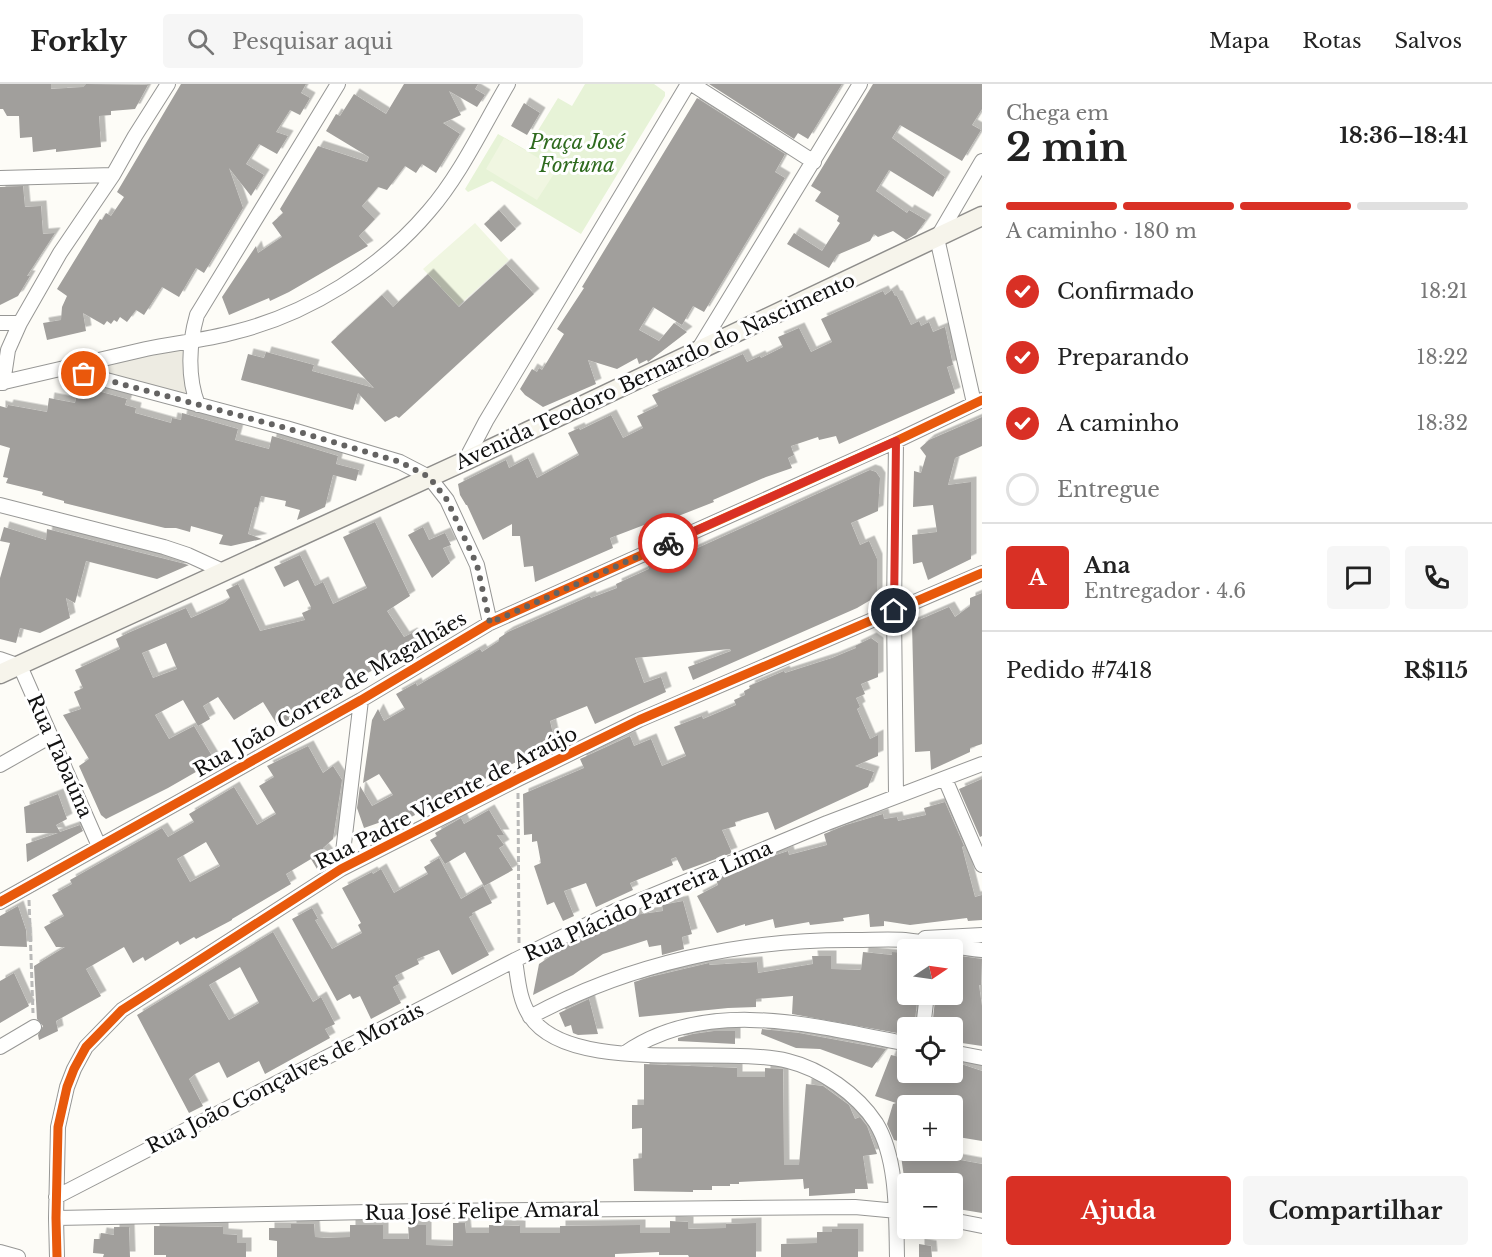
<!DOCTYPE html>
<html lang="pt">
<head>
<meta charset="utf-8">
<style>
	body { margin:0; font-family:"Libre Baskerville",serif; background:#f6f6f6; color:#222; height:100vh; display:flex; flex-direction:column; font-size:22px; white-space:nowrap }
	* { box-sizing:border-box; margin:0 }
	p { font-size:20px; color:#767676 }
	.icon { flex:none; width:33px; height:33px; fill:none; stroke:currentColor; stroke-width:2; stroke-linecap:round; stroke-linejoin:round }
	.map { position:relative; flex:1; overflow:hidden }
	.side { display:flex; flex-direction:column; background:#fff; width:510px }
	.side>* { flex:none }
	.needle { width:39px; rotate:77deg }
	.controls { position:absolute; left:897px; top:855px; display:grid; gap:12px }
	.controls a { display:grid; place-items:center; width:66px; height:66px; border-radius:6px; background:#fff; box-shadow:0 3px 15px #0003; font-size:30px }
	.pin { position:absolute; display:grid; place-items:center; width:51px; height:51px; color:#fff; margin:-26px; border:3px solid #fff; border-radius:50%; box-shadow:0 2px 6px #0007 }
	.courier { position:absolute; display:grid; place-items:center; width:60px; height:60px; margin:-30px; border:4px solid #d93025; border-radius:50%; background:#fff; color:#222; box-shadow:0 2px 8px #0007 }
	.summary em { font-style:normal; font-weight:700 }
	.summary div { display:flex; flex-direction:column-reverse }
	.summary { display:flex; align-items:center; justify-content:space-between; height:102px; padding:0 24px }
	h1 { font-size:39px; font-weight:700; line-height:45px }
	.bar { display:grid; grid-template-columns:repeat(4,1fr); gap:9px 6px; align-content:center; height:72px; padding:0 24px }
	.bar i { height:8px; border-radius:4px; background:#e0e0e0 }
	.bar .selected { background:#d93025 }
	.bar p { grid-column:span 4 }
	.line { display:flex; align-items:center; gap:15px; padding:0 24px; border-top:2px solid #e0e0e0 }
	.line div { flex:1 }
	.round { display:grid; place-items:center; flex:none; width:63px; height:63px; border-radius:6px; background:#f6f6f6 }
	ol { padding:0 24px; list-style:none }
	li { display:flex; align-items:center; gap:18px; height:66px }
	li p { margin-inline-start:auto }
	li .icon { padding:6px; border-radius:50%; background:#d93025; color:#fff; stroke-width:4 }
	li:last-child { color:#767676 }
	li i { width:33px; height:33px; border:3px solid #e0e0e0; border-radius:50% }
	.button { display:flex; gap:12px; margin-top:auto; padding:12px 24px }
	.button a { flex:1; height:69px; border-radius:6px; background:#d93025; color:#fff; font-size:24px; font-weight:700; line-height:69px; text-align:center }
	.button a+a { background:#f6f6f6; color:#222 }
	header { display:flex; align-items:center; gap:36px; box-sizing:border-box; height:84px; padding:0 30px; background:#fff; border-bottom:2px solid #e0e0e0 }
	header strong { font-size:28px }
	nav { display:flex; gap:33px; margin-inline-start:auto; font-size:21px }
	.search { width:420px; height:54px; background:#f6f6f6; display:flex; align-items:center; gap:15px; box-sizing:border-box; padding:0 21px; border-radius:6px; color:#767676; font-size:22px }
	main { display:flex; flex:1; min-height:0 }
	.map>svg:first-child { display:block }
	.green { fill:#e7f3d7 }
	.pitch { fill:#f0f6e1 }
	.plaza { fill:#edebe2 }
	.building { fill:#a19f9c; fill-rule:evenodd; filter:url(#shadow) }
	.lines { fill:none; stroke-linecap:round; stroke-linejoin:round }
	.street-casing { stroke:#979795; stroke-width:16 }
	.secondary-casing { stroke:#8e8d8b; stroke-width:21 }
	.path { stroke:#b9b9b8; stroke-width:3; stroke-dasharray:6 3; stroke-linecap:butt }
	.street { stroke:#fffffe; stroke-width:14 }
	.secondary { stroke:#f6f4eb; stroke-width:18 }
	.cycleway-casing { stroke:#fff; stroke-width:13 }
	.cycleway { stroke:#e8590c; stroke-width:9 }
	.done { stroke:#646362; stroke-width:6; stroke-dasharray:0 10.8 }
	.route { stroke:#d93025; stroke-width:8 }
	.labels { text-anchor:middle; stroke-width:6; stroke-linejoin:round; paint-order:stroke }
	.park-label { font-size:20px; font-style:italic; fill:#2f6b1f; stroke:#fff }
	.street-label { font-size:20px; fill:#111; stroke:#fff }
</style>
</head>
<body>
<header>
<strong>Forkly</strong>
<div class="search"><svg class="icon" aria-label="search" viewBox="0 0 24 24"><circle cx="10" cy="10" r="6"/><path d="M15 15l6 6"/></svg>Pesquisar aqui</div>
<nav><a>Mapa</a><a>Rotas</a><a>Salvos</a></nav>
</header>
<main>
<div class="map">
<svg width="982" height="1173" viewBox="0 0 982 1173">
	<defs>
		<filter id="shadow"><feDropShadow dx="5.5" dy="-5.5" stdDeviation="0" flood-color="#0004"/></filter>
	</defs>
	<rect width="100%" height="100%" fill="#fdfcf7"/>
	<path class="green" d="M585 0H654L665 8V12L581 150 492 97 468 108 465 105 498 50 526 66 558 14 572 22Z"/>
	<path class="pitch" d="M504 54 557 85 537 116 486 85Z
		M475 139 509 176 458 222 423 185Z"/>
	<path class="plaza" d="M190 257 196 316 74 282Z"/>
	<path class="building" d="M0 0H51V5L83 3 86 0 148 1 135 25 111 27V31L99 32 101 63 56 68V65L33 68 32 53 20 54 19 32H7L3 25H0Z
		M181 0H306L301 9 310 14 300 31 290 26 276 48 288 52 277 70 259 60 246 80 264 91 251 112 229 84 243 124 204 189 196 184 179 213 162 203 144 231 136 226 127 238 120 233 117 238 114 236 111 240 107 237 104 241 83 229 86 247 47 256 43 239 61 236 62 223 67 212 57 205 100 135 102 136 106 129 111 132 124 113 117 108Z
		M404 0H478L475 5 485 11 477 23 449 7 461 31 443 39 460 50 436 89 422 80 416 89 405 82 387 106 378 103 362 122 375 135 359 152 368 162 289 208 270 217 269 214 229 231 222 213 256 162 258 169 282 153 272 139 283 129 280 125 318 62 367 78 369 73 326 47 336 30 340 32 354 10 386 30Z
		M709 0H842L808 55 798 49 794 55Z
		M873 0H982V25L972 41 981 46 962 77 900 41 892 54 945 93 933 113 889 86 876 107 907 129 909 126 926 136 916 150 906 156 893 147 878 153 874 150 870 157 837 171 829 184 787 160 794 149 822 167 840 139 837 137 839 132 815 117 821 108 811 102Z
		M697 14 785 70 775 88 785 94 704 228 693 222 682 241 653 223 639 246 659 257 674 239 687 248 648 278 647 276 639 280 637 274 617 285 588 276 596 300 543 323 525 311 520 305 532 285 537 288 539 284 542 286 564 250 557 245 584 204 582 203Z
		M524 19 540 29 527 51 511 42Z
		M23 102 25 123 41 122 43 150 55 149 27 192H30L18 212 0 221V103Z
		M499 126 516 145 501 158 484 140Z
		M506 180 534 210 399 334 396 332 385 338 358 309 353 326 241 296 248 270 264 274 266 268 314 281 312 287 374 304 331 258 382 211 393 223 428 190 459 223Z
		M892 206 895 212H897L911 241 919 237 921 242 929 238 933 248 945 243 953 281 947 283 955 309 839 360 836 352 819 356 818 353 791 362 794 371 788 374 792 384 766 393 713 416 714 418 663 438 664 441 647 448 644 441 610 454 613 464 535 498 533 482 524 483 520 452H512V440L483 456 467 421H466L460 411 458 400 506 376 509 384 528 374 537 394 579 371 568 349 579 344 580 346 611 331 623 354 643 344 637 332 658 322 652 311 743 270 747 278 760 272 761 274 783 263 778 253 799 244 811 268 832 258 821 235 883 207 885 211Z
		M94 306 127 315 125 321 136 324 135 329 171 339 172 334 181 336 182 329 238 345 235 356 269 365 272 352 338 372 336 380 359 386 356 397 333 391 325 423 297 436 300 426 285 422 286 417 261 412 258 424 255 423 248 450 262 455 231 462 219 460 223 451 191 442 190 448 176 444H165L64 419V417L42 411 43 408 6 399 8 394 3 393 10 364 0 361V322L7 324 8 321 47 328 49 314 75 319 78 307 93 308Z
		M982 333V362L955 374 948 401 971 398V475L928 496 922 478 913 480 912 451 937 448 933 421 913 423 914 387 921 389 926 372 920 364 929 356Z
		M870 386 876 388 880 394 878 427 851 439 860 461 869 457 877 475V508L874 514 857 524 693 596 688 583 731 567 730 565 635 574 644 599 661 593 666 608 595 640 587 622 550 637 555 659 500 686 463 708 442 717 439 712 413 726 415 731 397 740 395 736 383 743 381 738 364 744 357 724 360 702 372 722 393 711 379 690 363 699 372 636 378 625 384 637 405 625 396 610 416 599 417 602 480 565 482 568 499 557V554L508 548 590 512 591 514 617 504 616 500 649 485 648 482 663 475 664 478 682 471Z
		M375 438 410 512 387 527 404 553 412 549 419 560 343 603 278 642 263 618 234 636 218 613 203 622 210 635 198 642 183 616 155 631 169 655 194 642 215 677 168 704 106 735 101 731 79 682 89 675 63 631 81 625 74 608 83 604 75 586 120 565 116 555 128 549 186 524 191 534 224 519 230 514 226 506 238 500 260 547 305 536 302 529 311 525V523L298 496 284 503 274 483 300 471 315 502 323 498 333 520 367 504 343 453ZM166 559 177 585 153 594 142 569Z
		M4 443 46 456 47 445 189 481 157 495 86 477 75 519 66 514 70 534 40 549 20 544 16 559 0 555V494L10 459 0 457Z
		M423 443 429 456 445 449 451 461 443 464 450 479 432 494 408 451Z
		M982 509V660L970 664V668L931 686 930 667 915 668 912 539 949 523 955 533 970 522V514Z
		M871 554 878 559V593L861 600 865 610 856 614 860 623 857 625 870 655 878 651V672L855 682 874 688 868 703 775 746 768 728 735 738 736 742 722 746 732 769 683 787 676 773 671 775 673 781 630 799 633 806 596 823 586 799 564 807 574 832 563 837 554 818 547 821 534 782 541 779 537 757 532 758V750L524 751 523 710 584 684 580 675 630 652 634 662 651 655 662 682 686 672 674 643 702 632 703 635 736 621 734 616 745 611 744 607 750 604 749 602 784 587 785 589 832 574 856 564 855 562Z
		M308 662 323 689 333 682 342 696 333 755 323 764 330 773 326 779 317 785 311 775 286 790 291 800 232 835V836L196 855 194 853 180 861 178 857 145 877 143 873 133 879 124 863 86 885 101 912 56 937 58 947 39 956 38 951 43 942 37 935 34 882 65 863H56L44 843 64 832 52 811 72 800 70 796 162 744 168 753 194 738 189 730 234 703 257 741 276 730 259 702 274 693 267 682ZM206 758 220 782 190 798 177 775Z
		M982 695V752L980 753 959 705Z
		M58 710 67 735 56 741 60 748 80 741 83 747 27 778 26 760 58 749H26L24 723Z
		M945 718 964 762 962 763 975 813 982 811V836L968 837 967 834 910 841 884 837V842L870 843 869 830 843 834 844 837 810 841 809 838 775 844 773 835 745 842V840L717 849 697 812 718 801 716 795 761 776 788 767 789 771 827 761 824 750 846 741 883 730 884 735 897 733 898 737 926 731 924 724Z
		M489 726 504 751H497L504 761 499 764 513 786 484 802 465 768 445 780 430 756 437 752 435 749 461 734 464 740Z
		M439 774 461 815 483 802 492 819 472 829 473 831 469 833 489 871 452 891 439 866 417 875 419 880 395 892 399 900 393 903 401 919 371 935 360 912 353 915 350 910 337 917 292 835 312 824 318 835 315 836 332 865 362 849 358 841 361 839 342 804 372 788 373 790 381 785 394 809 428 790 424 783Z
		M683 817 692 850 682 853 684 865 662 871 661 861 649 863 647 856 603 870 573 891 533 911 539 880 572 858 635 829V831L663 827 662 821Z
		M18 822 26 846 27 863 0 862V832Z
		M273 848 313 918 321 913 335 940 325 945 330 954 265 990 259 977 227 994 219 978 195 990 189 995 203 1022 189 1029 137 931ZM240 883 259 919 229 936 209 901Z
		M863 868 892 871V868L908 869V910H918L914 944H908V946L898 945 897 949 792 930 793 912 756 915V923L728 924 639 933 634 898 650 893 709 879V881L757 878 758 889 813 880 812 872H831V885L861 886Z
		M961 872 982 875 981 901H979L982 922V962L955 958 952 944H932L935 916 943 917 944 910H952V877L961 878Z
		M14 889 29 922 0 939V897Z
		M589 915 598 950 578 951 573 949 571 941 565 943 559 929Z
		M762 945 799 949 886 965 872 984 820 965 796 964 761 950Z
		M714 947H735V960L678 957V954L693 950Z
		M891 971 908 975V988H952V977L982 987V1057L952 1052V1022H908L906 1059 894 1056 887 1040 893 1020 896 1019 875 1012Z
		M644 980 737 984V993H765V984L783 985 784 1081H799L806 1000 823 1002 849 1021 855 1035 860 1033 867 1042 877 1070 863 1072 868 1105H855V1109L809 1112V1104L804 1105 803 1095 739 1098V1100H730V1102H712V1106H693V1108L634 1107 633 1075 642 1074V1044L632 1045V1021H644Z
		M900 1065 982 1080V1129L952 1124V1100H905Z
		M670 1137 688 1138V1145L726 1144V1140L756 1139V1173H689L688 1171H659V1168L615 1170V1173H277V1157L269 1156V1144H291V1140H314L315 1153 325 1154 350 1153V1141H383V1155H409L408 1141H426V1161L453 1162V1139H465L466 1149H489V1141L520 1142V1149H560V1142L640 1141V1149H670Z
		M154 1142 223 1143V1150L237 1151V1159H246V1173H166V1171H154Z
		M114 1143H129L130 1173H103L104 1170 93 1169 94 1155H100L101 1149 114 1151Z
		M832 1145H858V1173H781V1160L817 1159V1148H832Z
		M919 1160 931 1162 932 1173H919Z"/>
	<g class="lines">
		<defs>
			<path id="street" d="M692 0 814 78
				M0 94 113 91
				M0 239H20
				M698 266 860 0
				M65 285 286 344 400 378 429 393 447 416 477 481 490 539
				M0 299C49 288 97 276 146 265 176 259 206 256 235 248 308 230 380 185 429 127 461 90 483 42 508 0
				M3 299 8 266 20 239 60 169 113 91 135 52 168 0
				M974 319 937 154 982 77
				M198 321C187 293 189 259 197 231L338 0
				M896 357 894 527 896 711
				M465 377 486 337 688 0
				M0 421 164 463 188 471 223 487
				M0 575 20 582 99 762
				M0 681 51 652
				M945 695 982 781
				M341 785 361 616
				M0 818 361 616 490 539 896 357 982 316
				M925 854 982 851
				M515 876C518 895 519 916 530 932 569 992 724 961 788 977 821 985 857 1010 876 1039 898 1075 896 1132 897 1173
				M530 933C630 879 742 855 855 856 872 856 889 855 905 856 931 859 956 863 982 866
				M923 944 927 910
				M0 963 34 943
				M952 968 982 974
				M625 969C707 912 817 942 908 960
				M56 1113 515 876 615 827 827 739 982 680
				M56 1134 423 1127 855 1123 908 1128
				M952 1136 982 1142
				M0 1168 18 1173
				M57 1173 56 1134 58 1043 67 1003 74 985 86 963 122 926 341 785 518 695 639 636 982 489"/>
			<path id="secondary" d="M0 590 465 377 982 132"/>
		</defs>
		<use href="#street" class="street-casing"/>
		<use href="#secondary" class="secondary-casing"/>
		<path class="path" d="M518 709 519 859
			M29 816 33 929"/>
		<use href="#street" class="street"/>
		<use href="#secondary" class="secondary"/>
		<defs>
			<path id="cycleway" d="M0 818 361 616 490 539 896 357 982 316
				M57 1173 56 1134 58 1043 67 1003 74 985 86 963 122 926 341 785 518 695 639 636 982 489"/>
		</defs>
		<use href="#cycleway" class="cycleway-casing"/>
		<use href="#cycleway" class="cycleway"/>
	</g>
	<g class="lines">
		<path class="done" d="M84 290 286 344 400 378 429 393 447 416 477 481 490 539 668 459"/>
		<path class="route" d="M668 459 896 357 894 527"/>
	</g>
	<g class="labels">
		<g class="park-label">
			<text x="577" y="65">Praça José<tspan x="577" dy="23">Fortuna</tspan></text>
		</g>
		<g class="street-label">
			<text transform="translate(655 287) rotate(-25)" y="7">Avenida Teodoro Bernardo do Nascimento</text>
			<text transform="translate(330 610) rotate(-30)" y="7">Rua João Correa de Magalhães</text>
			<text transform="translate(60 672) rotate(66)" y="7">Rua Tabaúna</text>
			<text transform="translate(446 714) rotate(-27)" y="7">Rua Padre Vicente de Araújo</text>
			<text transform="translate(648 817) rotate(-24)" y="7">Rua Plácido Parreira Lima</text>
			<text transform="translate(285 994) rotate(-27)" y="7">Rua João Gonçalves de Morais</text>
			<text transform="translate(482 1127) rotate(-1)" y="7">Rua José Felipe Amaral</text>
		</g>
	</g>
</svg>
<div class="controls">
<a><svg class="needle" viewBox="-14 -14 28 28"><path d="M0-13l5 13h-10z" fill="#e53935"/><path d="M0 13l5-13h-10z" fill="#767676"/></svg></a>
<a><svg class="icon" aria-label="locate" viewBox="0 0 24 24"><circle cx="12" cy="12" r="6"/><path d="M12 2v4M12 18v4M2 12h4M18 12h4"/></svg></a>
<a>+</a>
<a>−</a>
</div>
<div class="pin" style="left:84px;top:290px;background:#ea580c"><svg class="icon" aria-label="bag" viewBox="0 0 24 24"><path d="M5 8h14l-1 12H6zM9 8a3 3 0 0 1 6 0"/></svg></div>
<div class="pin" style="left:894px;top:527px;background:#1f2937"><svg class="icon" aria-label="home" viewBox="0 0 24 24"><path d="M3 11l9-7 9 7M6 9v11h12V9"/></svg></div>
<div class="courier" style="left:668px;top:459px"><svg class="icon" aria-label="bike" viewBox="0 0 24 24"><circle cx="6" cy="16" r="4"/><circle cx="18" cy="16" r="4"/><path d="M6 16l4-8h5l3 8M10 8l3 8H6M13 5h3"/></svg></div>
</div>
<section class="side">
<div class="summary"><div><h1>2 min</h1><p>Chega em</p></div><em>18:36–18:41</em></div>
<div class="bar"><i class="selected"></i><i class="selected"></i><i class="selected"></i><i></i><p>A caminho · 180 m</p></div>
<ol>
<li><svg class="icon" aria-label="check" viewBox="0 0 24 24"><path d="M5 12l5 5 9-10"/></svg>Confirmado<p>18:21</p></li>
<li><svg class="icon" aria-label="check" viewBox="0 0 24 24"><path d="M5 12l5 5 9-10"/></svg>Preparando<p>18:22</p></li>
<li><svg class="icon" aria-label="check" viewBox="0 0 24 24"><path d="M5 12l5 5 9-10"/></svg>A caminho<p>18:32</p></li>
<li><i></i>Entregue</li>
</ol>
<div class="line" style="height:108px"><b class="round" style="background:#d93025;color:#fff">A</b><div><b>Ana</b><p>Entregador · 4.6</p></div><a class="round"><svg class="icon" aria-label="chat" viewBox="0 0 24 24"><path d="M4 5h16v11H9l-5 4z"/></svg></a><a class="round"><svg class="icon" aria-label="phone" viewBox="0 0 24 24"><path d="M5 4h4l2 5-3 2q2 4 5 5l2-3 5 2v4C11 20 4 13 5 4z"/></svg></a></div>
<div class="line" style="height:78px"><div>Pedido #7418</div><b>R$115</b></div>
<div class="button"><a>Ajuda</a><a>Compartilhar</a></div>
</section>
</main>
</body>
</html>
